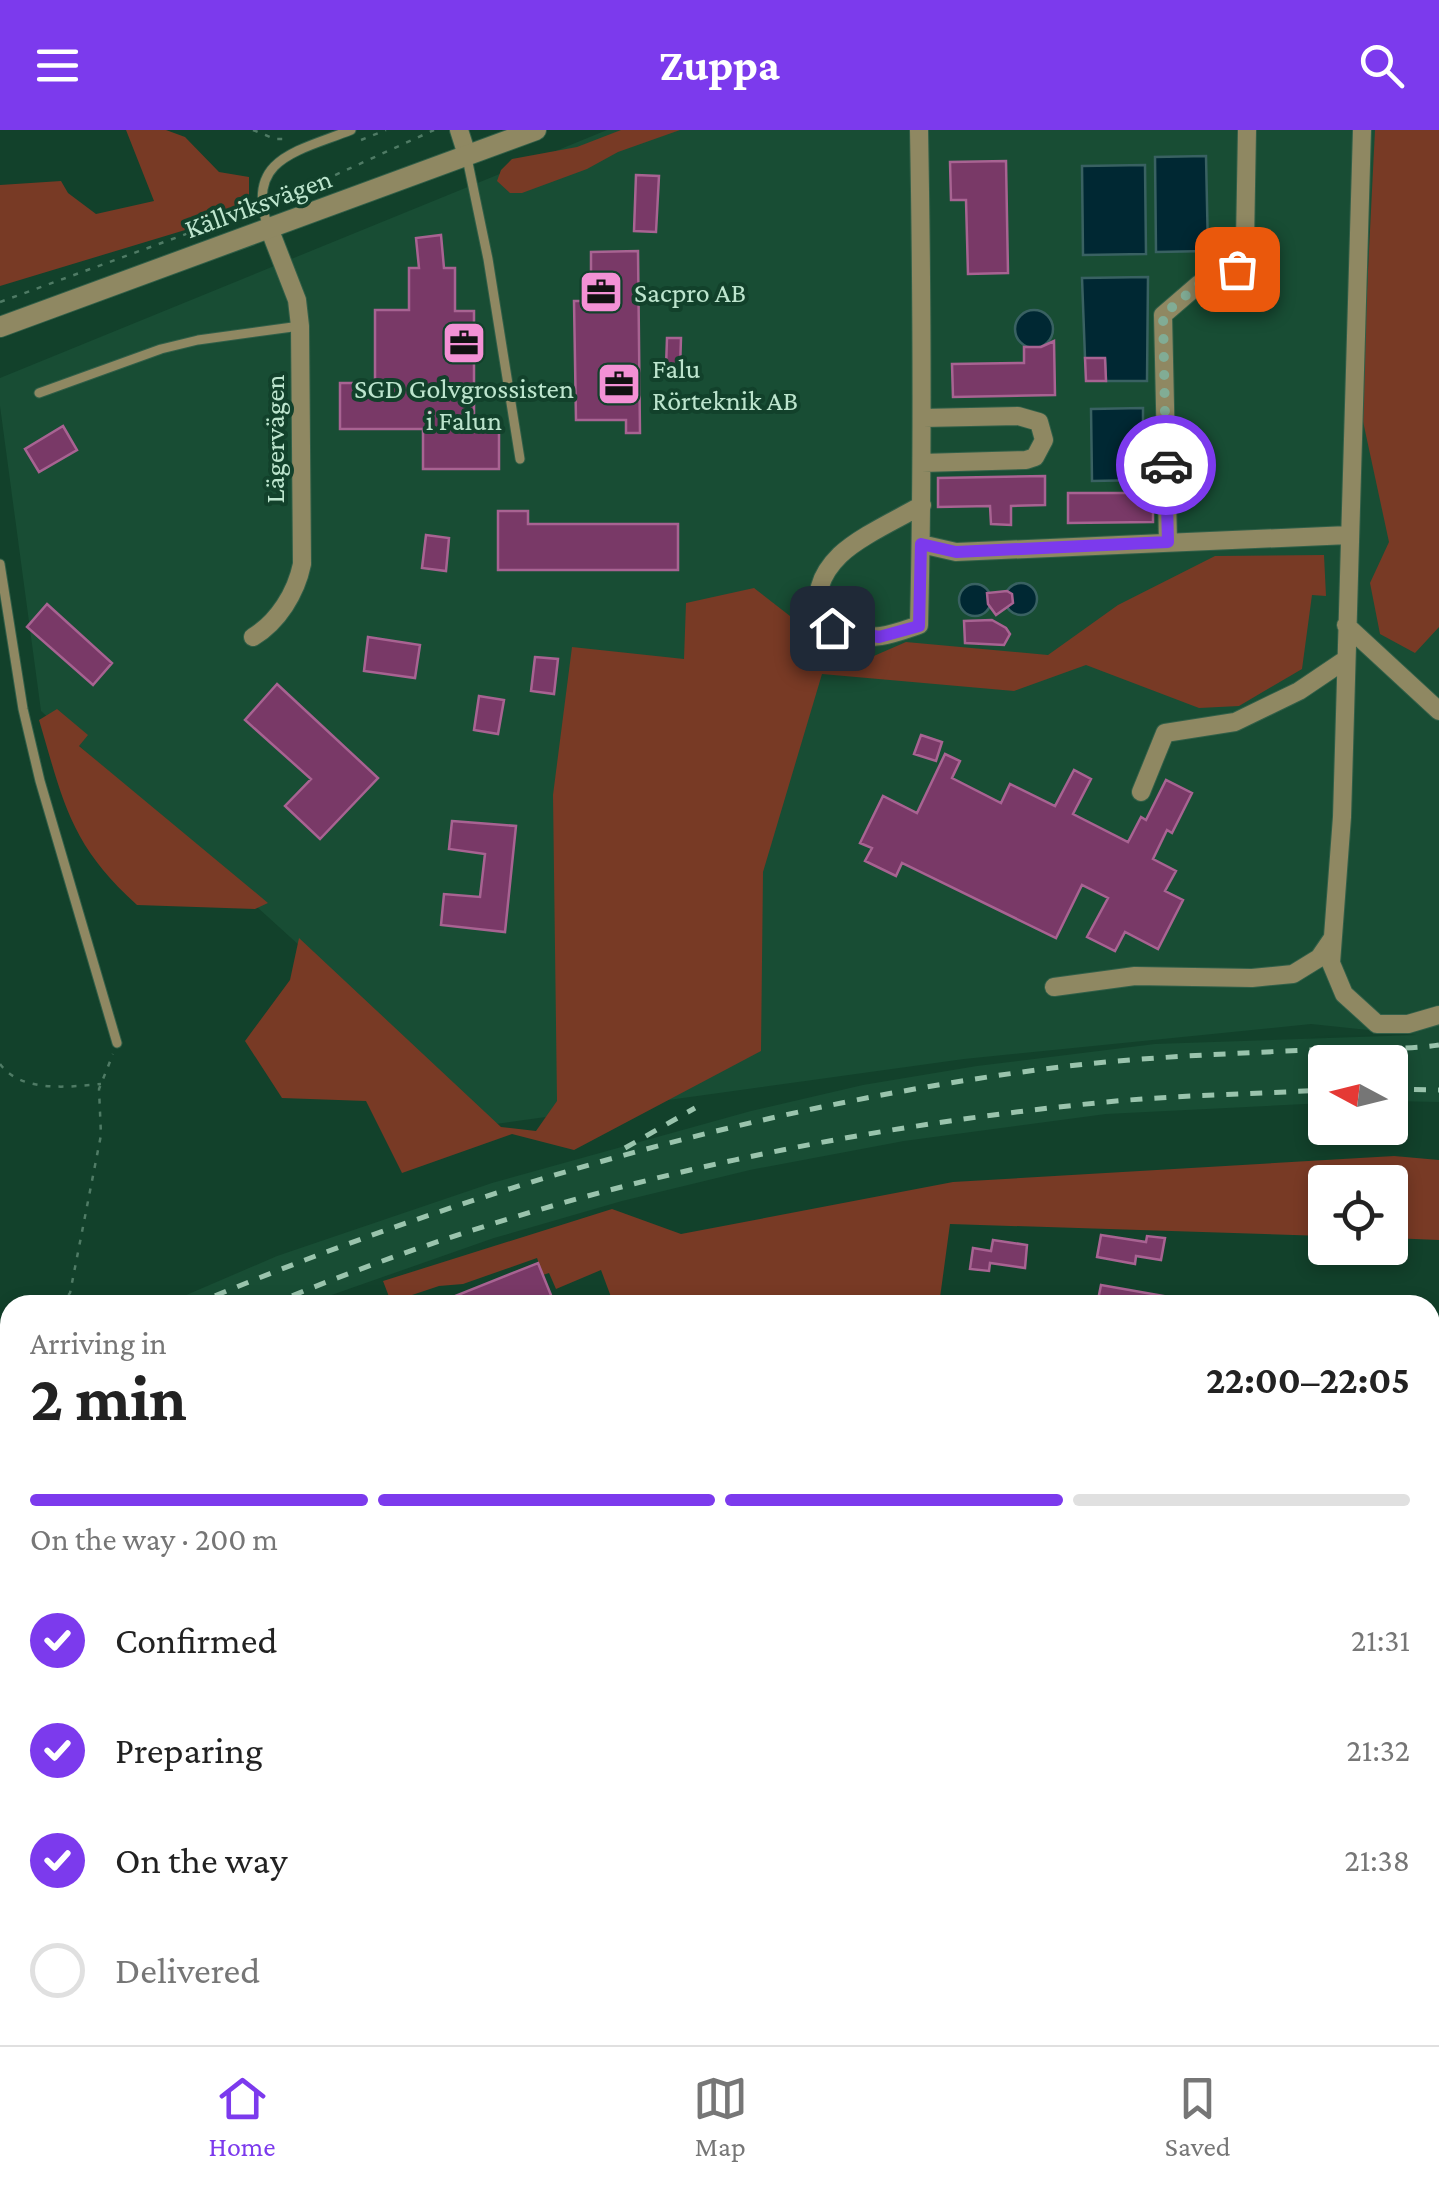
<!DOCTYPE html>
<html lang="en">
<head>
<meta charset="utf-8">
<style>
	body { margin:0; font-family:"Crimson Pro",serif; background:#f2f2f2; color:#222; height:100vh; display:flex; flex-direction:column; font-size:38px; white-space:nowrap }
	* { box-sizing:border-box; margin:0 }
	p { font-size:32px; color:#767676 }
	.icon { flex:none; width:55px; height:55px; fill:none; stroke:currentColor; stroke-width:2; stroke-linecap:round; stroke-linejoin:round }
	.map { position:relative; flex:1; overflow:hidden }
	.drawer { position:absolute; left:0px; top:1165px; width:1440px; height:750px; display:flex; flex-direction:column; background:#fff; border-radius:30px 30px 0 0; box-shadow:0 5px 15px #0003 }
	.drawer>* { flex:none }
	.needle { width:65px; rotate:277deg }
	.controls { position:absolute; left:1308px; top:915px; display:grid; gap:20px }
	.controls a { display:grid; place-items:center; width:100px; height:100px; border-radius:10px; background:#fff; box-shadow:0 5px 15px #0003; font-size:50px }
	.pin { position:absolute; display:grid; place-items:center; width:85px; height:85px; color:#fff; margin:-42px; border-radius:20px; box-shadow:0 5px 15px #0006 }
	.courier { position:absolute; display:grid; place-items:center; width:100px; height:100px; margin:-50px; border:8px solid #7c3aed; border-radius:50%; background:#fff; color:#222; box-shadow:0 2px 12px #0007 }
	.head em { font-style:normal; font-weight:700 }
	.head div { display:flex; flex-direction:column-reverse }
	.head { display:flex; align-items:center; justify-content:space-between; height:170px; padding:0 30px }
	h1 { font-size:65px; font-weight:700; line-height:75px }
	.bar { display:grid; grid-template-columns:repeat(4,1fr); gap:15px 10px; align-content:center; height:120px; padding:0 30px }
	.bar i { height:12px; border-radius:8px; background:#e0e0e0 }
	.bar .active { background:#7c3aed }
	.bar p { grid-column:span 4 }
	ol { padding:0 30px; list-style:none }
	li { display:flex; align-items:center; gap:30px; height:110px }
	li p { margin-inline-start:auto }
	li .icon { padding:10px; border-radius:50%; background:#7c3aed; color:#fff; stroke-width:4 }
	li:last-child { color:#767676 }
	li i { width:55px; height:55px; border:5px solid #e0e0e0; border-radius:50% }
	header { display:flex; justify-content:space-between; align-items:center; height:130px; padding:0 30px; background:#7c3aed; color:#fff; font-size:45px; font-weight:700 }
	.tabs { display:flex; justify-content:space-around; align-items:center; height:140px; border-top:2px solid #e0e0e0; background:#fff; font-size:28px; color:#767676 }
	.tabs a { display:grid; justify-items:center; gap:5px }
	.tabs .active { color:#7c3aed }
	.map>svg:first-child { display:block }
	.built { fill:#184d34 }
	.green { fill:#783a25 }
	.water { fill:#002833; stroke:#396162; stroke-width:2.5 }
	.building { fill:#793967; stroke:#a86392; stroke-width:2.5 }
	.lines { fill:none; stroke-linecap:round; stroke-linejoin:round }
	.service-casing { stroke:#315f48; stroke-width:11 }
	.minor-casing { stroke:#315f48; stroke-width:20 }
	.tertiary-casing { stroke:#315f48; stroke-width:22 }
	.path { stroke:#4f7b65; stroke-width:2.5; stroke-dasharray:5 8; stroke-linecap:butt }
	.service { stroke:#8f8862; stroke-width:9 }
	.minor { stroke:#8f8862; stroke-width:18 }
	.tertiary { stroke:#8f8862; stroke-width:20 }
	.rail { stroke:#9ac4ad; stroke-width:5; stroke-dasharray:12 12; stroke-linecap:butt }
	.done { stroke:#81ac95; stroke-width:10; stroke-dasharray:0 18 }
	.route { stroke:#7c3aed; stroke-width:12 }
	.labels { text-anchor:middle; stroke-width:8; stroke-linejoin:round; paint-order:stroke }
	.street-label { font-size:28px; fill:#bde5ce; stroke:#12412b }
	.poi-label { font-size:28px; fill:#bde5ce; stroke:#12412b; text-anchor:start }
</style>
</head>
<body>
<header><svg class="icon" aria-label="menu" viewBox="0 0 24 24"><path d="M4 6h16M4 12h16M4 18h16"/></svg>Zuppa<svg class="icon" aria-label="search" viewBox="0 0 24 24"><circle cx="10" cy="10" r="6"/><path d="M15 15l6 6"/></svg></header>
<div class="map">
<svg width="1439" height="1915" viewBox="0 0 1439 1915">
	<rect width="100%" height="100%" fill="#12412b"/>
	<path class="built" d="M607 0H1439V972L1390 971V932H1325V973L1106 984 904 1011 750 1040 622 1071 494 1108 303 1175H163L277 1126 492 1053 751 981 863 955 977 936 1155 914 1416 905 1311 894 964 929 496 994 41 581 0 276V248Z"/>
	<path class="green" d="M126 0H166L185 7 219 42 249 47V74L205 94 0 156V55L61 51 68 63 96 84 154 71Z
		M621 0H680L618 22 587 39 522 63H510L497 51 501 40 512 29 577 17Z
		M1375 0H1439V497L1415 523 1380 504 1370 453 1389 412 1361 282Z
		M1324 425 1326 466 1312 465 1302 539 1239 576 1199 578 1086 535 1014 561 822 544 763 742 761 921 574 1020 512 1004 402 1043 366 971 282 968 245 911 290 850 299 808 501 997 536 1001 557 971 553 665 572 517 684 529 686 473 754 458 853 535 906 512 1048 525 1118 475 1215 426Z
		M57 579 88 605 79 616 268 773 255 779 137 775C70 714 64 674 39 590Z
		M1394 1026 1439 1030V1110L1390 1108V1052H1325V1106L950 1094 939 1175H614L601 1140 556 1159 549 1143 543 1145 537 1128 463 1154 439 1156 391 1172 383 1151 612 1079 681 1104 953 1052Z
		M10 1325V1419L0 1408V1330Z
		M1439 1443V1736L1430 1750V1444Z
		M10 1508V1582L4 1584 0 1576V1511Z
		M88 1905H1220V1915H0V1910Z"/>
	<path class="water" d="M1206 26 1208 121 1156 122 1155 27Z
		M1145 35 1146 124 1083 125 1082 36Z
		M1148 147 1147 251H1106L1105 229 1085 228 1082 148Z
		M1015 199a19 19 0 1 1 38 0a19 19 0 1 1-38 0Z
		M1143 278V350L1092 351 1091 279Z
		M1005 469a16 16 0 1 1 32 0a16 16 0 1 1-32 0Z
		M959 470a16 16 0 1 1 32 0a16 16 0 1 1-32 0Z"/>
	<path class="building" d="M1006 31 1008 143 968 144 966 70H951L950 32Z
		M636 45 659 46 656 102 634 101Z
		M441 105 444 138H455V181H474V299H499V339H423V299H340V253H375V180H409V138H419L416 108Z
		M638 121 640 303H626V290H576L574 171H591V122Z
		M667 208H681L680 239 666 238Z
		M1054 211 1055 265 953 267 952 234 1024 233V217H1041Z
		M1085 228H1105L1106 251H1086Z
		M63 296 77 320 39 342 25 319Z
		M1045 346V375L1011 376V395L991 394 990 376 938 377V348Z
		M1068 363H1153V392L1068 393Z
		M498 381H528V394H678V440H498Z
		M426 405 449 408 446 441 422 438Z
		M1007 461 1012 464 1013 473 996 485 988 474 987 463Z
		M47 474 112 533 93 555 27 497Z
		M992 490 1006 498 1010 504 1004 515 965 513 964 491Z
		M368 507 420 515 415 548 364 541Z
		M535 527 558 529 554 564 531 561Z
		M277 554 378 648 320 709 285 676 311 649 245 590Z
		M479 566 504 570 498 604 474 600Z
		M921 605 942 612 936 631 914 624Z
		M945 624 960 631 952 648 1001 673 1010 654 1055 676 1074 640 1091 649 1073 684 1128 712 1141 687 1146 690 1166 650 1192 663 1172 703 1167 700 1153 729 1176 741 1165 761 1183 770 1158 819 1125 802 1115 821 1087 807 1108 768 1082 755 1056 808 902 733 896 746 865 731 872 718 860 713 883 666 917 683Z
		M452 691 516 696 505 802 441 795 444 764 480 767 485 724 449 719Z
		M1101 1105 1146 1112 1147 1106 1165 1108 1161 1130 1136 1126 1135 1134 1097 1127Z
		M993 1110 1027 1115 1025 1138 990 1133 989 1141 970 1139 973 1118 991 1121Z
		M538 1133 555 1175H435V1174Z
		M1101 1155 1175 1168 1174 1175H1097Z"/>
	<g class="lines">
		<defs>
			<path id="service" d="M467 28 488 129 520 329
				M268 97C244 28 299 21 351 0
				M39 263 161 219 198 210 300 196
				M0 434 23 579 40 651 117 913
				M0 1646 10 1643"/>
			<path id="minor" d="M459 0 467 25
				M919 0C922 165 923 330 919 495 907 499 894 504 881 506 822 514 797 467 840 425 860 406 898 389 922 375
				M1362 0 1342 687 1331 833 1344 864 1377 894H1408L1439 885
				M922 333 1026 330 1035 327 1044 310 1039 292 1018 286 923 288
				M1168 412 1163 185 1199 154 1237 139 1245 112 1247 0
				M921 414 956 422 1349 405
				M1346 495 1439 581
				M253 507C278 492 296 463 302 434L300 196 297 170 269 98
				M1141 662 1165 603 1235 592 1299 561 1345 530
				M1054 857 1135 846 1252 848 1293 844 1319 828 1332 809
				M1430 1267 1439 1269
				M0 1439 10 1434
				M0 1800H10"/>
			<path id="tertiary" d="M0 197 536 0"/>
		</defs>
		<use href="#service" class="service-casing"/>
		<use href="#minor" class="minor-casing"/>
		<use href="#tertiary" class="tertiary-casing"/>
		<path class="path" d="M253 0 275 9H289
			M361 10 386 0
			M276 72 434 0
			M0 172 249 81
			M0 934C21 963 69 957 101 954
			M60 1175 70 1163 101 1005 99 959 113 924
			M0 1229 10 1221
			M1430 1441H1439
			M0 1477 10 1475
			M0 1548 10 1544
			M0 1557 10 1581
			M1430 1564 1439 1565
			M0 1589 10 1585
			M0 1682 10 1679
			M1430 1784 1439 1771
			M1430 1868H1439
			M893 1905 896 1915
			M1243 1905 1249 1915
			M1310 1915 1313 1905"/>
		<use href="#service" class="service"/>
		<use href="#minor" class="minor"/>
		<use href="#tertiary" class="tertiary"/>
		<path class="rail" d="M1390 959 1439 960
			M625 1018 695 978
			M193 1175C468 1059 772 972 1068 936 1156 926 1244 923 1333 919 1369 918 1404 920 1439 915
			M270 1175C534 1064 821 1000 1106 972 1179 965 1252 964 1325 960
			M0 1274 10 1268
			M0 1301 10 1296"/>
	</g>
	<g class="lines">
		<path class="done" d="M1166 335 1163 185 1199 154 1237 139"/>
		<path class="route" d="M832 498 879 507 919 496 921 414 956 422 1168 412 1166 335"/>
	</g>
	<defs>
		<symbol id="office-square" viewBox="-11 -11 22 22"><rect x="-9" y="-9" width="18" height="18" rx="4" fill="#f391d5" stroke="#12412b"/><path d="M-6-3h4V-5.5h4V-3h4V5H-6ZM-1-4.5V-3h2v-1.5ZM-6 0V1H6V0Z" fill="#111"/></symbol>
	</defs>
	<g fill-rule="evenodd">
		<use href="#office-square" x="576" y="137" width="50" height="50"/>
		<use href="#office-square" x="439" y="188" width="50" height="50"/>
		<use href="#office-square" x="594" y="229" width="50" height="50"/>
	</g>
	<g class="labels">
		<g class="street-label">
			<text transform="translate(258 73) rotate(-20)" y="10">Källviksvägen</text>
			<text transform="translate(274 309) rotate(-90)" y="10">Lägervägen</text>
		</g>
		<g class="poi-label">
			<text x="634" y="172">Sacpro AB</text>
			<text x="652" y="248">Falu<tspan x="652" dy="32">Rörteknik AB</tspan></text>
			<text x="464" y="268" text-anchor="middle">SGD Golvgrossisten<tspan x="464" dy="32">i Falun</tspan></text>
		</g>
	</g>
</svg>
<div class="controls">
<a><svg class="needle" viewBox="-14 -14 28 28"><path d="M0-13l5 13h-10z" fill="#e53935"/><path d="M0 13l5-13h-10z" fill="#767676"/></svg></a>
<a><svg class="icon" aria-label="locate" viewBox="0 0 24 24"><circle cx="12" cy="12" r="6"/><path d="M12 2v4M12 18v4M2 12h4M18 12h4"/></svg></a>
</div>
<div class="pin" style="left:1237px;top:139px;background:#ea580c"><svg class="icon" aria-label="bag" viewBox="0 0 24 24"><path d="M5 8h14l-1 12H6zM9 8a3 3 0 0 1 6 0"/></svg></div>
<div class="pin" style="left:832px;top:498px;background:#1f2937"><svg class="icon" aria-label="home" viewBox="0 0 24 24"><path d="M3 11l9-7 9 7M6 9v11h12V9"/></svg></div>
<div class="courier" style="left:1166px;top:335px"><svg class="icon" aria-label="car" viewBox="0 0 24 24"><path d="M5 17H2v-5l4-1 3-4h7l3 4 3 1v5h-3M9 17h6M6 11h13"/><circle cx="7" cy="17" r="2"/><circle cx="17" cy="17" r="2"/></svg></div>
<section class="drawer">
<div class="head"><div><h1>2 min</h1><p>Arriving in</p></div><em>22:00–22:05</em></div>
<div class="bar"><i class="active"></i><i class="active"></i><i class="active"></i><i></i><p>On the way · 200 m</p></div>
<ol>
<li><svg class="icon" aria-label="check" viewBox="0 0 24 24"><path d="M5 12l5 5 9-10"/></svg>Confirmed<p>21:31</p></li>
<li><svg class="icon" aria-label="check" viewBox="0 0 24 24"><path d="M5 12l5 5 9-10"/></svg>Preparing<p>21:32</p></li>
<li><svg class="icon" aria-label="check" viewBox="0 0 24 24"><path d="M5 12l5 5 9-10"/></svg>On the way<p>21:38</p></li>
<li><i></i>Delivered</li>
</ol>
</section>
</div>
<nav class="tabs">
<a class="active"><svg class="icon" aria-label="home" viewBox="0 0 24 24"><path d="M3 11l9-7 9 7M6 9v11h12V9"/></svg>Home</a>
<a><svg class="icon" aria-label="map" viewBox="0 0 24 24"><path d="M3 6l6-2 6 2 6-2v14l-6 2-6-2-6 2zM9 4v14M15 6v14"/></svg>Map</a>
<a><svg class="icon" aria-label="saved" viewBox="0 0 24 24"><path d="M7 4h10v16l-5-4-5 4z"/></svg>Saved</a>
</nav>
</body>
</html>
